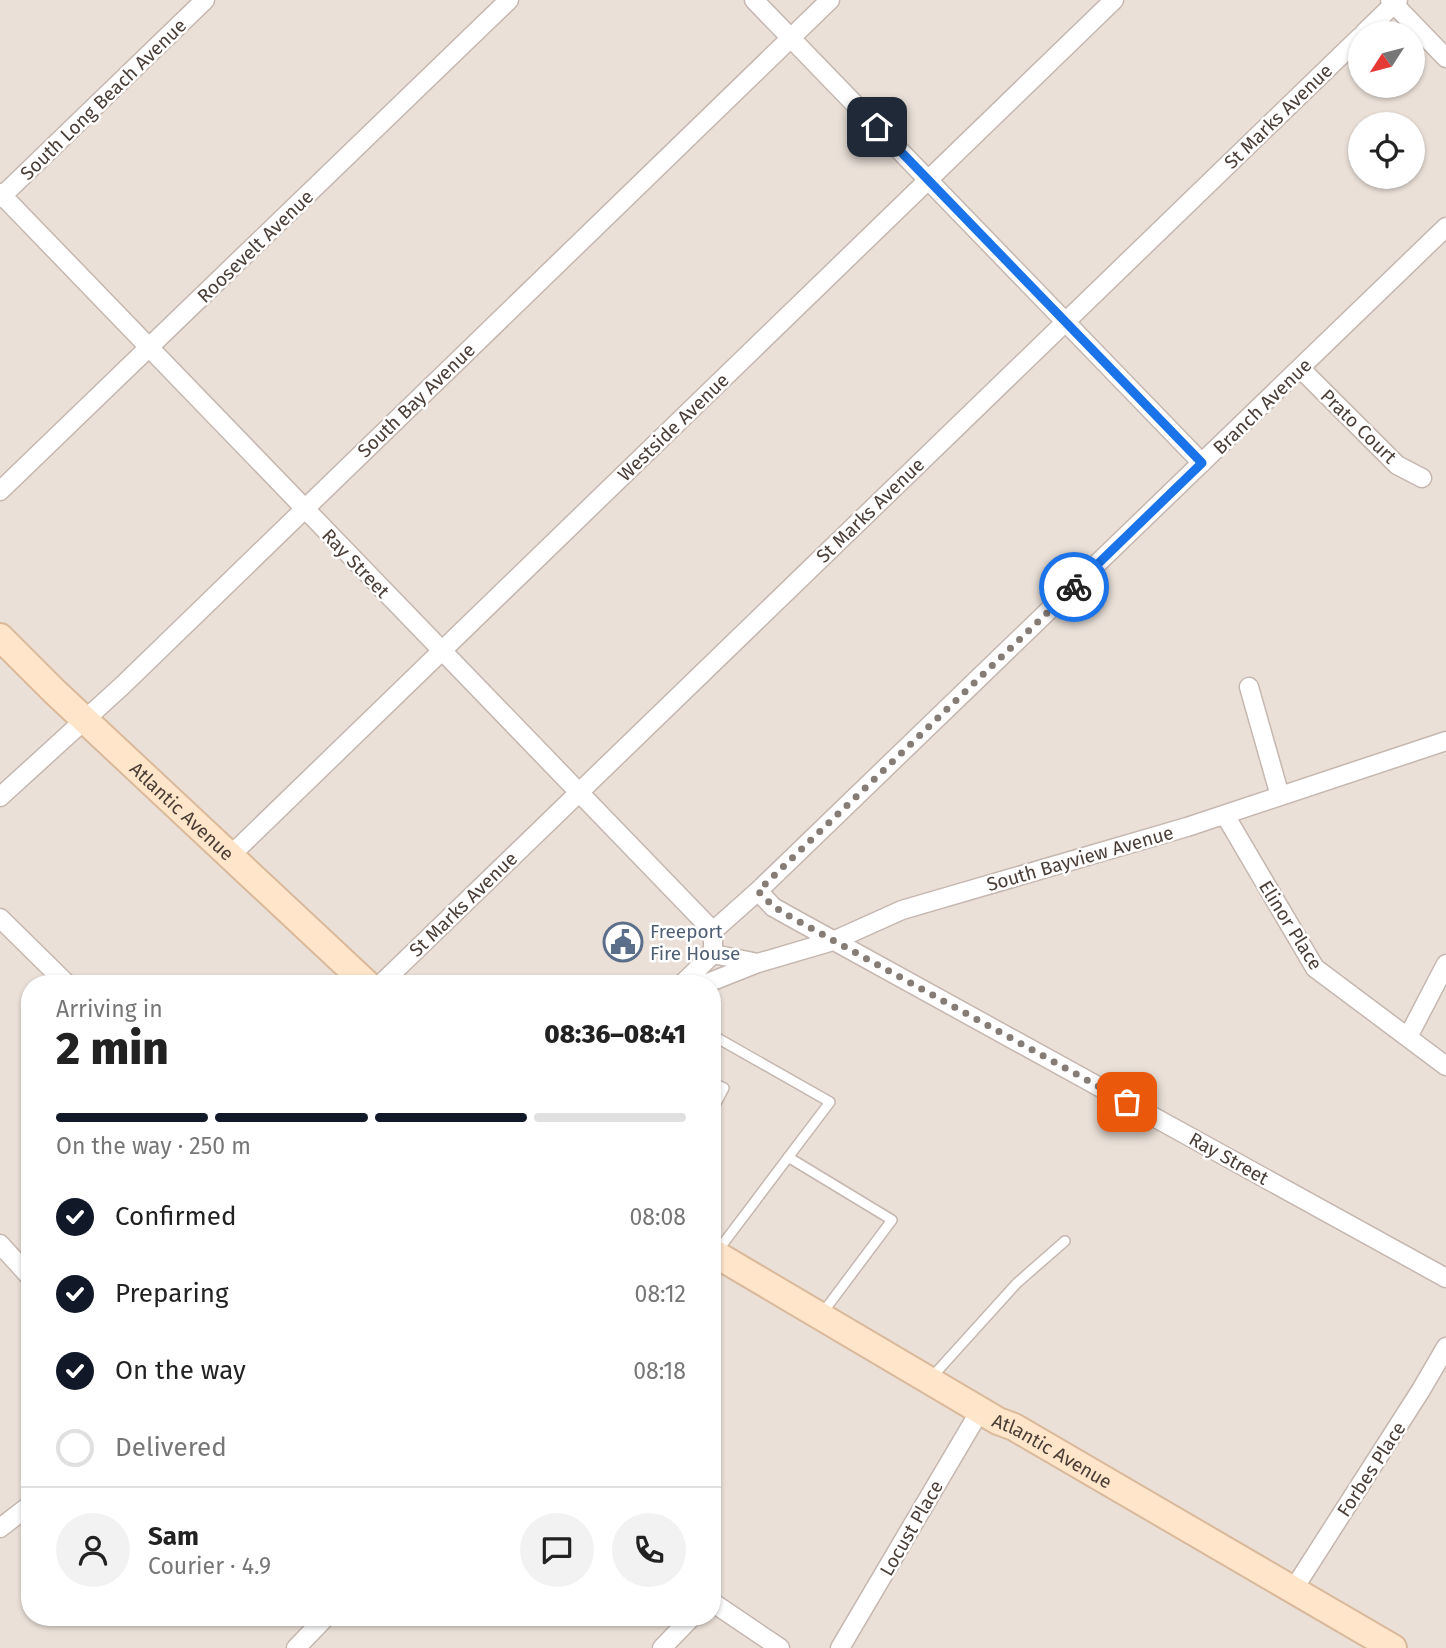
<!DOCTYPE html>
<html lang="en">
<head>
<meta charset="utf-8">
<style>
	body { margin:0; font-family:"Fira Sans",sans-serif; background:#f2f2f2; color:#222; height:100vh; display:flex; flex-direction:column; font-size:26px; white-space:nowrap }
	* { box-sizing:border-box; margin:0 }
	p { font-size:23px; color:#767676 }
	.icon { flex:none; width:38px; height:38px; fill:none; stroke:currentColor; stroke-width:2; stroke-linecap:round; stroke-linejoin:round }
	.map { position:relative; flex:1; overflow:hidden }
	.drawer { position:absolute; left:21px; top:975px; width:700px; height:651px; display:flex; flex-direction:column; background:#fff; border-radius:28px; box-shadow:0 2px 5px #0004 }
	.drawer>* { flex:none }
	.needle { width:46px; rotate:234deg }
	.buttons { position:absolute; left:1348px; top:21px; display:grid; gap:14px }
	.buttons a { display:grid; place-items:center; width:77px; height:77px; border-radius:50%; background:#fff; box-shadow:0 2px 5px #0004; font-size:35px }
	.pin { position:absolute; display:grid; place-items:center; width:60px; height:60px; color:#fff; margin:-30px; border-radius:14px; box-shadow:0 4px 10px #0006 }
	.courier { position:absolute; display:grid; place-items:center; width:70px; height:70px; margin:-35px; border:5px solid #1a73e8; border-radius:50%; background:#fff; color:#222; box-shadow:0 2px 9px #0007 }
	.head em { font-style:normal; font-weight:800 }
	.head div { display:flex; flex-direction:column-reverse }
	.head { display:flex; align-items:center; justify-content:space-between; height:119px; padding:0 35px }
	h1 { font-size:46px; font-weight:800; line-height:52px }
	.bar { display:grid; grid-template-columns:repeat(4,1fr); gap:10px 7px; align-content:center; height:84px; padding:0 35px }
	.bar i { height:9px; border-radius:5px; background:#e0e0e0 }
	.bar .selected { background:#111827 }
	.bar p { grid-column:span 4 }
	.line { display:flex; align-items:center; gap:18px; padding:0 35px; border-top:2px solid #e0e0e0 }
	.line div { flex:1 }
	.round { display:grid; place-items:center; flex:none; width:74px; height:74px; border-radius:37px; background:#f2f2f2 }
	ol { padding:0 35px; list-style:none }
	li { display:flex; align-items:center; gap:21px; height:77px }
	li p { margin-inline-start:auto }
	li .icon { padding:7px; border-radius:50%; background:#111827; color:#fff; stroke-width:4 }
	li:last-child { color:#767676 }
	li i { width:38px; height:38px; border:4px solid #e0e0e0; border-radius:50% }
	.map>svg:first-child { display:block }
	.residential { fill:#eae0d8; fill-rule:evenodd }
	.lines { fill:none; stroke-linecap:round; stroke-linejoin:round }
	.lane-casing { stroke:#c5b7af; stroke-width:12 }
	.street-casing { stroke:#c5b7af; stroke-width:21 }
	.secondary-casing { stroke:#dab99a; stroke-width:30 }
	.lane { stroke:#fff; stroke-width:9 }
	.street { stroke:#fff; stroke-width:18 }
	.secondary { stroke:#ffe5ca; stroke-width:26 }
	.done { stroke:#867c76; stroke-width:7; stroke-dasharray:0 12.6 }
	.route { stroke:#1a73e8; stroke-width:9 }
	.labels { text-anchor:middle; stroke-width:5; stroke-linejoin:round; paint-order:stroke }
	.street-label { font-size:19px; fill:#4a3e37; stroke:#fff }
	.service-label { font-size:19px; fill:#4e5e75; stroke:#fff; text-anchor:start }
</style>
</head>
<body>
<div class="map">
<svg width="1446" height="1648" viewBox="0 0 1446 1648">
	<rect width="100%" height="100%" fill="#f6efea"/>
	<path class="residential" d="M0 0H1446V1648H0ZM1360 33H1412V86H1360ZM1360 124H1412V177H1360ZM30 984H712V1617H30Z"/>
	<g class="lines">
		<defs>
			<path id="lane" d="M712 1035 830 1102 716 1253
				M712 1082 724 1088 712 1111
				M788 1157 892 1220 821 1315
				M931 1378 1017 1283 1065 1241"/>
			<path id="street" d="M754 0 1202 463
				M1390 0 1446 58
				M1364 33 1398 0
				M0 193 713 931
				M0 198 205 0
				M1301 369 1397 465 1422 478
				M0 491 509 0
				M1249 687 1280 796
				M0 797 123 685 830 0
				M1225 815 1315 968 1446 1066
				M231 855 1114 0
				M758 891 773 907 789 916 1446 1278
				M0 918 67 984
				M713 931 758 891 1446 227
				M713 954 758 963
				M381 984 1360 37
				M682 984 713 954V931
				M705 984 758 963 833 941 902 910 1187 827 1446 741
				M1408 1037 1446 964
				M0 1244 30 1277
				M0 1528 30 1505
				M1293 1590 1421 1390 1446 1347
				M712 1602 780 1648
				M296 1648 326 1617
				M662 1648 692 1617
				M840 1648 981 1409"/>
			<g id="secondary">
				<path id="s1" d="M0 637 55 692 367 984"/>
				<path id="s2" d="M712 1252 998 1421 1014 1427 1393 1648"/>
			</g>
		</defs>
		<use href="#lane" class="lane-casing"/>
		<use href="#street" class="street-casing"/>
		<use href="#secondary" class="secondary-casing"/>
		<use href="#lane" class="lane"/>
		<use href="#street" class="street"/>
		<use href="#secondary" class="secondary"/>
	</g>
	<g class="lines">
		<path class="done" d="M1074 587 758 891 773 906 789 916 1127 1102"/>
		<path class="route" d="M877 127 1202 463 1074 587"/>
	</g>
	<defs>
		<symbol id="civic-ring" viewBox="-11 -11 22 22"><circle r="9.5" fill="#fff" stroke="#5c6f8a" stroke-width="1.5"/><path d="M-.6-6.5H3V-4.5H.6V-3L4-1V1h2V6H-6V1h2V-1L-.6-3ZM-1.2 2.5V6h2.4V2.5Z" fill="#5c6f8a"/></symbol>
	</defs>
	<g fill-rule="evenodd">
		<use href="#civic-ring" x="601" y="920" width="44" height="44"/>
	</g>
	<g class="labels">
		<g class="street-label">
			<text transform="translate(103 99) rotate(-44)" y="7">South Long Beach Avenue</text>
			<text transform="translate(1278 116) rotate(-44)" y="7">St Marks Avenue</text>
			<text transform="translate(255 246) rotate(-44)" y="7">Roosevelt Avenue</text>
			<text transform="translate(416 400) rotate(-44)" y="7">South Bay Avenue</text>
			<text transform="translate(1262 406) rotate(-44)" y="7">Branch Avenue</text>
			<text transform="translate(1359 426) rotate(44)" y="7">Prato Court</text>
			<text transform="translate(673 427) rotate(-44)" y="7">Westside Avenue</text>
			<text transform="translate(870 510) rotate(-44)" y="7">St Marks Avenue</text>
			<text transform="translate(356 563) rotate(46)" y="7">Ray Street</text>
			<text dy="7" stroke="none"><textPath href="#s1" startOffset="252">Atlantic Avenue</textPath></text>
			<text transform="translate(1080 858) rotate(-16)" y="7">South Bayview Avenue</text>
			<text transform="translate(463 904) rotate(-44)" y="7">St Marks Avenue</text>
			<text transform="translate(1291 925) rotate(58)" y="7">Elinor Place</text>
			<text transform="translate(1229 1158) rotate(29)" y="7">Ray Street</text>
			<text dy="7" stroke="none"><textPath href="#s2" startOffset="394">Atlantic Avenue</textPath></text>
			<text transform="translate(1371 1469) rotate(-57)" y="7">Forbes Place</text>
			<text transform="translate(911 1528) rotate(-60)" y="7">Locust Place</text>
		</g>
		<g class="service-label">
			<text x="650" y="938">Freeport<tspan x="650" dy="22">Fire House</tspan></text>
		</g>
	</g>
</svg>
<div class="buttons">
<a><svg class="needle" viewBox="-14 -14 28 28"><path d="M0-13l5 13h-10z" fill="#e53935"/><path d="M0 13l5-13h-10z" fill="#767676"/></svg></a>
<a><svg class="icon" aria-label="locate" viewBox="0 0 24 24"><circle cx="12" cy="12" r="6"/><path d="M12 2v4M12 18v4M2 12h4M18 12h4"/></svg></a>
</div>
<div class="pin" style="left:1127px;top:1102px;background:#ea580c"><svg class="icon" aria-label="bag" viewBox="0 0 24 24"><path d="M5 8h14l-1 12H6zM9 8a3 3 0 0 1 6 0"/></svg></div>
<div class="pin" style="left:877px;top:127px;background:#1f2937"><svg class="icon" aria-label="home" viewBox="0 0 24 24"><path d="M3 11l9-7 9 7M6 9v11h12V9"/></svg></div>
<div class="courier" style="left:1074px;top:587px"><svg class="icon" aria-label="bike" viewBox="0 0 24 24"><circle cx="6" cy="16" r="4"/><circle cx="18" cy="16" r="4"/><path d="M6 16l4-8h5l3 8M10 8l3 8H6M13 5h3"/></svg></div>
<section class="drawer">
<div class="head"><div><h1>2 min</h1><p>Arriving in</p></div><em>08:36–08:41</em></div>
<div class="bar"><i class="selected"></i><i class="selected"></i><i class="selected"></i><i></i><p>On the way · 250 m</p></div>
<ol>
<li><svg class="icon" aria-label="check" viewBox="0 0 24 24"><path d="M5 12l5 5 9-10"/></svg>Confirmed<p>08:08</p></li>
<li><svg class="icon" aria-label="check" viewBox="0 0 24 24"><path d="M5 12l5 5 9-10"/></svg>Preparing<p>08:12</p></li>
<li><svg class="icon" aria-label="check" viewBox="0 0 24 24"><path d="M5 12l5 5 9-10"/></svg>On the way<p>08:18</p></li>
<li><i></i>Delivered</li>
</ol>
<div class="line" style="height:126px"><a class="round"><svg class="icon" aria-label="person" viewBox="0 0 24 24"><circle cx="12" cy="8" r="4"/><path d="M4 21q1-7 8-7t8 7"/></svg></a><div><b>Sam</b><p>Courier · 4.9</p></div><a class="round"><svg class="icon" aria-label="chat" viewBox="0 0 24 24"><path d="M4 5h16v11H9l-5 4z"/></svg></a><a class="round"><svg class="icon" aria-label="phone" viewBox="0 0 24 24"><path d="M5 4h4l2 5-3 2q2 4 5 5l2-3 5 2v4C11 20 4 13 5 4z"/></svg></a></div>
</section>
</div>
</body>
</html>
